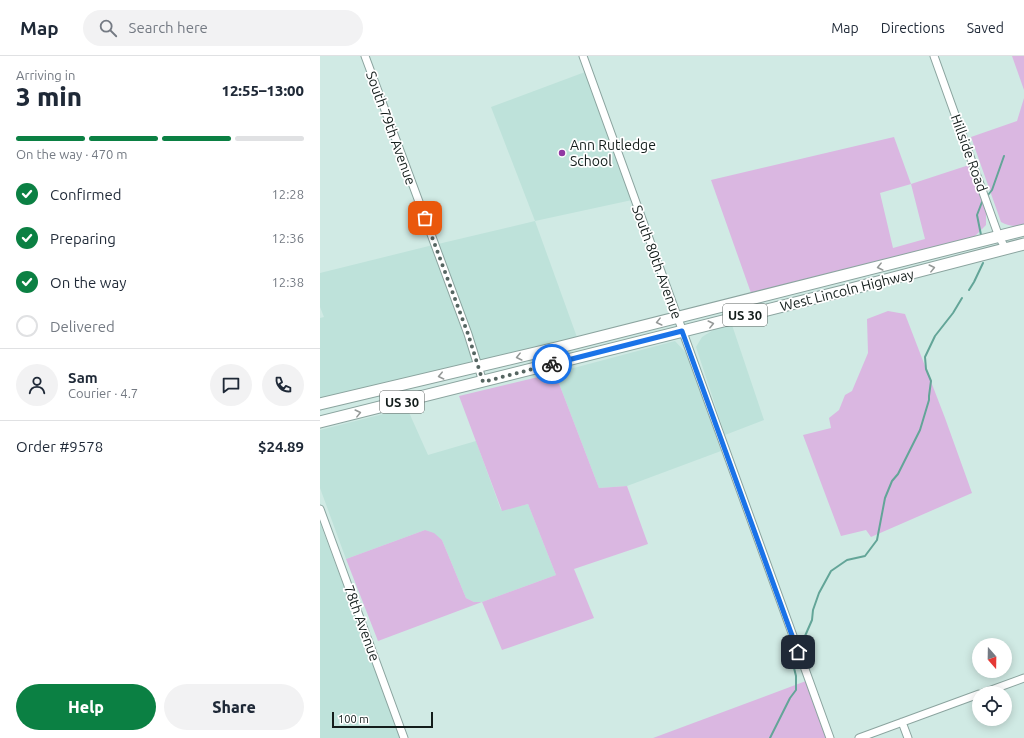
<!DOCTYPE html>
<html lang="en">
<head>
<meta charset="utf-8">
<style>
	body { margin:0; font-family:Ubuntu,sans-serif; background:#f2f2f3; color:#1f2937; height:100vh; display:flex; flex-direction:column; font-size:15px; white-space:nowrap }
	* { box-sizing:border-box; margin:0 }
	p { font-size:13px; color:#747a83 }
	.icon { flex:none; width:22px; height:22px; fill:none; stroke:currentColor; stroke-width:2; stroke-linecap:round; stroke-linejoin:round }
	.map { position:relative; flex:1; overflow:hidden }
	.side { display:flex; flex-direction:column; background:#fff; width:320px }
	.side>* { flex:none }
	.needle { width:26px; rotate:160deg }
	.fabs { position:absolute; left:652px; top:582px; display:grid; gap:8px }
	.fabs a { display:grid; place-items:center; width:40px; height:40px; border-radius:50%; background:#fff; box-shadow:0 2px 10px #0003; font-size:20px }
	.scale { position:absolute; left:12px; bottom:10px; width:101px; box-sizing:border-box; padding-left:4px; border:2px solid #131d1b; border-top:0; font-size:11px; line-height:14px; white-space:nowrap; color:#131d1b; -webkit-text-stroke:3px #fff; paint-order:stroke }
	.pin { position:absolute; display:grid; place-items:center; width:34px; height:34px; color:#fff; margin:-17px; border-radius:8px; box-shadow:0 2px 6px #0006 }
	.courier { position:absolute; display:grid; place-items:center; width:40px; height:40px; margin:-20px; border:3px solid #1a73e8; border-radius:50%; background:#fff; color:#222; box-shadow:0 1px 5px #0007 }
	.head em { font-style:normal; font-weight:800 }
	.head div { display:flex; flex-direction:column-reverse }
	.head { display:flex; align-items:center; justify-content:space-between; height:68px; padding:0 16px }
	h1 { font-size:26px; font-weight:800; line-height:30px }
	.bar { display:grid; grid-template-columns:repeat(4,1fr); gap:6px 4px; align-content:center; height:48px; padding:0 16px }
	.bar i { height:5px; border-radius:3px; background:#e0e1e3 }
	.bar .active { background:#0b8043 }
	.bar p { grid-column:span 4 }
	.line { display:flex; align-items:center; gap:10px; padding:0 16px; border-top:1px solid #e0e1e3 }
	.line div { flex:1 }
	.round { display:grid; place-items:center; flex:none; width:42px; height:42px; border-radius:21px; background:#f2f2f3 }
	ol { padding:0 16px; list-style:none }
	li { display:flex; align-items:center; gap:12px; height:44px }
	li p { margin-inline-start:auto }
	li .icon { padding:4px; border-radius:50%; background:#0b8043; color:#fff; stroke-width:4 }
	li:last-child { color:#747a83 }
	li i { width:22px; height:22px; border:2px solid #e0e1e3; border-radius:50% }
	.action { display:flex; gap:8px; margin-top:auto; padding:8px 16px }
	.action a { flex:1; height:46px; border-radius:24px; background:#0b8043; color:#fff; font-size:16px; font-weight:800; line-height:46px; text-align:center }
	.action a+a { background:#f2f2f3; color:#1f2937 }
	header { display:flex; align-items:center; gap:24px; box-sizing:border-box; height:56px; padding:0 20px; background:#fff; border-bottom:1px solid #e0e1e3 }
	header strong { font-size:19px }
	nav { display:flex; gap:22px; margin-inline-start:auto; font-size:14px }
	.search { width:280px; height:36px; background:#f2f2f3; display:flex; align-items:center; gap:10px; box-sizing:border-box; padding:0 14px; border-radius:22px; color:#747a83; font-size:15px }
	main { display:flex; flex:1; min-height:0 }
	.map>svg:first-child { display:block }
	.built { fill:#bee2da }
	.green { fill:#dab7e1; fill-rule:evenodd }
	.lines { fill:none; stroke-linecap:round; stroke-linejoin:round }
	.stream { stroke:#63a598; stroke-width:2 }
	.street-casing { stroke:#8ba49f; stroke-width:9 }
	.primary-casing { stroke:#8ba49f; stroke-width:13 }
	.street { stroke:#fff; stroke-width:7 }
	.primary { stroke:#fff; stroke-width:11 }
	.oneway { stroke:#959998 }
	.done { stroke:#556561; stroke-width:4; stroke-dasharray:0 7.2 }
	.route { stroke:#1a73e8; stroke-width:5 }
	.poi-dot { fill:#9138a3; stroke:#fff; stroke-width:1.5 }
	.labels { text-anchor:middle; stroke-width:3.5; stroke-linejoin:round; paint-order:stroke }
	.shield { fill:#fff; stroke:#5a615f; stroke-width:1 }
	.shield-label { font-size:13px; font-weight:bold; fill:#131d1b }
	.street-label { font-size:14px; fill:#131d1b; stroke:#fff }
	.poi-label { font-size:14px; fill:#131d1b; stroke:#fff; text-anchor:start }
</style>
</head>
<body>
<header>
<strong>Map</strong>
<div class="search"><svg class="icon" aria-label="search" viewBox="0 0 24 24"><circle cx="10" cy="10" r="6"/><path d="M15 15l6 6"/></svg>Search here</div>
<nav><a>Map</a><a>Directions</a><a>Saved</a></nav>
</header>
<main>
<section class="side">
<div class="head"><div><h1>3 min</h1><p>Arriving in</p></div><em>12:55–13:00</em></div>
<div class="bar"><i class="active"></i><i class="active"></i><i class="active"></i><i></i><p>On the way · 470 m</p></div>
<ol>
<li><svg class="icon" aria-label="check" viewBox="0 0 24 24"><path d="M5 12l5 5 9-10"/></svg>Confirmed<p>12:28</p></li>
<li><svg class="icon" aria-label="check" viewBox="0 0 24 24"><path d="M5 12l5 5 9-10"/></svg>Preparing<p>12:36</p></li>
<li><svg class="icon" aria-label="check" viewBox="0 0 24 24"><path d="M5 12l5 5 9-10"/></svg>On the way<p>12:38</p></li>
<li><i></i>Delivered</li>
</ol>
<div class="line" style="height:72px"><a class="round"><svg class="icon" aria-label="person" viewBox="0 0 24 24"><circle cx="12" cy="8" r="4"/><path d="M4 21q1-7 8-7t8 7"/></svg></a><div><b>Sam</b><p>Courier · 4.7</p></div><a class="round"><svg class="icon" aria-label="chat" viewBox="0 0 24 24"><path d="M4 5h16v11H9l-5 4z"/></svg></a><a class="round"><svg class="icon" aria-label="phone" viewBox="0 0 24 24"><path d="M5 4h4l2 5-3 2q2 4 5 5l2-3 5 2v4C11 20 4 13 5 4z"/></svg></a></div>
<div class="line" style="height:52px"><div>Order #9578</div><b>$24.89</b></div>
<div class="action"><a>Help</a><a>Share</a></div>
</section>
<div class="map">
<svg width="704" height="682" viewBox="0 0 704 682">
	<rect width="100%" height="100%" fill="#d0eae4"/>
	<path class="built" d="M265 16 312 144 215 165 258 284 159 307 118 188 215 165 171 51Z
		M113 189 156 309 0 347V262L4 261 0 251V217Z
		M411 266 444 364 405 379 376 291 382 281 395 273Z
		M355 285 367 298 401 395 307 430 279 432 235 317Z
		M87 352 108 399 156 385 181 454 208 448 236 519 162 546H154L146 542 122 484 105 474 26 503 0 432V374Z
		M0 466 5 480 81 682H0Z"/>
	<path class="green" d="M692 0H704V34Z
		M704 42V169C696 171 688 170 681 166L651 81 697 65Z
		M574 81 591 128 649 109 666 157V169L653 182 628 189 431 237 391 124ZM591 128 605 183 573 192 560 137Z
		M568 255 585 258 625 362 652 437 551 481 546 474 521 480 483 379 511 372 509 362 519 354 525 339 532 335 548 297 547 263Z
		M235 317 279 432 307 430 328 488 254 513 274 562 182 594 162 546 58 585 26 503 105 474 114 477 122 484 146 542 154 546H162L236 519 208 448 182 455 139 340Z
		M486 625 506 682H333Z"/>
	<g class="lines">
		<path class="stream" d="M668 139 672 134 684 100
			M661 179 657 159 662 146
			M649 234 654 226 663 207
			M485 580 492 564 493 554 499 537 511 515 527 504 545 500 557 484 565 442 572 425 578 418 600 374 609 344V340L611 325 606 313 605 301 615 280 633 257 642 242
			M450 682 470 642 476 634V620L471 600 472 595"/>
		<defs>
			<path id="street" d="M45 0 148 278 163 326
				M263 0 510 682
				M614 0 679 181 686 193
				M0 453 84 682
				M663 637 704 622
				M582 666 588 682
				M539 682 659 638"/>
			<path id="primary" d="M0 348 240 291 704 174
				M0 366 523 235 704 188"/>
		</defs>
		<use href="#street" class="street-casing"/>
		<use href="#primary" class="primary-casing"/>
		<use href="#street" class="street"/>
		<use href="#primary" class="primary"/>
	</g>
	<defs><path id="oneway-chevron" d="M-2-3.5L2.5 0L-2 3.5" fill="none" stroke-width="1.6" stroke-linecap="round" stroke-linejoin="round"/></defs>
	<g class="oneway">
		<use href="#oneway-chevron" transform="translate(560 211) rotate(166)"/>
		<use href="#oneway-chevron" transform="translate(612 212) rotate(-14)"/>
		<use href="#oneway-chevron" transform="translate(339 266) rotate(166)"/>
		<use href="#oneway-chevron" transform="translate(391 268) rotate(-14)"/>
		<use href="#oneway-chevron" transform="translate(199 301) rotate(166)"/>
		<use href="#oneway-chevron" transform="translate(121 320) rotate(167)"/>
		<use href="#oneway-chevron" transform="translate(38 357) rotate(-14)"/>
	</g>
	<g class="lines">
		<path class="done" d="M105 162 148 278 163 326 232 308"/>
		<path class="route" d="M232 308 362 275 478 596"/>
	</g>
	<circle class="poi-dot" cx="242" cy="97" r="4"/>
	<g class="labels">
		<g class="shield">
			<rect x="403" y="248" width="44" height="22" rx="3"/>
			<rect x="60" y="335" width="44" height="22" rx="3"/>
		</g>
		<g class="shield-label">
			<text x="425" y="264">US 30</text>
			<text x="82" y="351">US 30</text>
		</g>
		<g class="street-label">
			<text transform="translate(71 72) rotate(70)" y="5">South 79th Avenue</text>
			<text transform="translate(649 97) rotate(70)" y="5">Hillside Road</text>
			<text transform="translate(337 206) rotate(70)" y="5">South 80th Avenue</text>
			<text transform="translate(527 234) rotate(-14)" y="5">West Lincoln Highway</text>
			<text transform="translate(42 567) rotate(70)" y="5">78th Avenue</text>
		</g>
		<g class="poi-label">
			<text x="250" y="94">Ann Rutledge<tspan x="250" dy="16">School</tspan></text>
		</g>
	</g>
</svg>
<div class="fabs">
<a><svg class="needle" viewBox="-14 -14 28 28"><path d="M0-13l5 13h-10z" fill="#e53935"/><path d="M0 13l5-13h-10z" fill="#747a83"/></svg></a>
<a><svg class="icon" aria-label="locate" viewBox="0 0 24 24"><circle cx="12" cy="12" r="6"/><path d="M12 2v4M12 18v4M2 12h4M18 12h4"/></svg></a>
</div>
<div class="scale">100 m</div>
<div class="pin" style="left:105px;top:162px;background:#ea580c"><svg class="icon" aria-label="bag" viewBox="0 0 24 24"><path d="M5 8h14l-1 12H6zM9 8a3 3 0 0 1 6 0"/></svg></div>
<div class="pin" style="left:478px;top:596px;background:#1f2937"><svg class="icon" aria-label="home" viewBox="0 0 24 24"><path d="M3 11l9-7 9 7M6 9v11h12V9"/></svg></div>
<div class="courier" style="left:232px;top:308px"><svg class="icon" aria-label="bike" viewBox="0 0 24 24"><circle cx="6" cy="16" r="4"/><circle cx="18" cy="16" r="4"/><path d="M6 16l4-8h5l3 8M10 8l3 8H6M13 5h3"/></svg></div>
</div>
</main>
</body>
</html>
